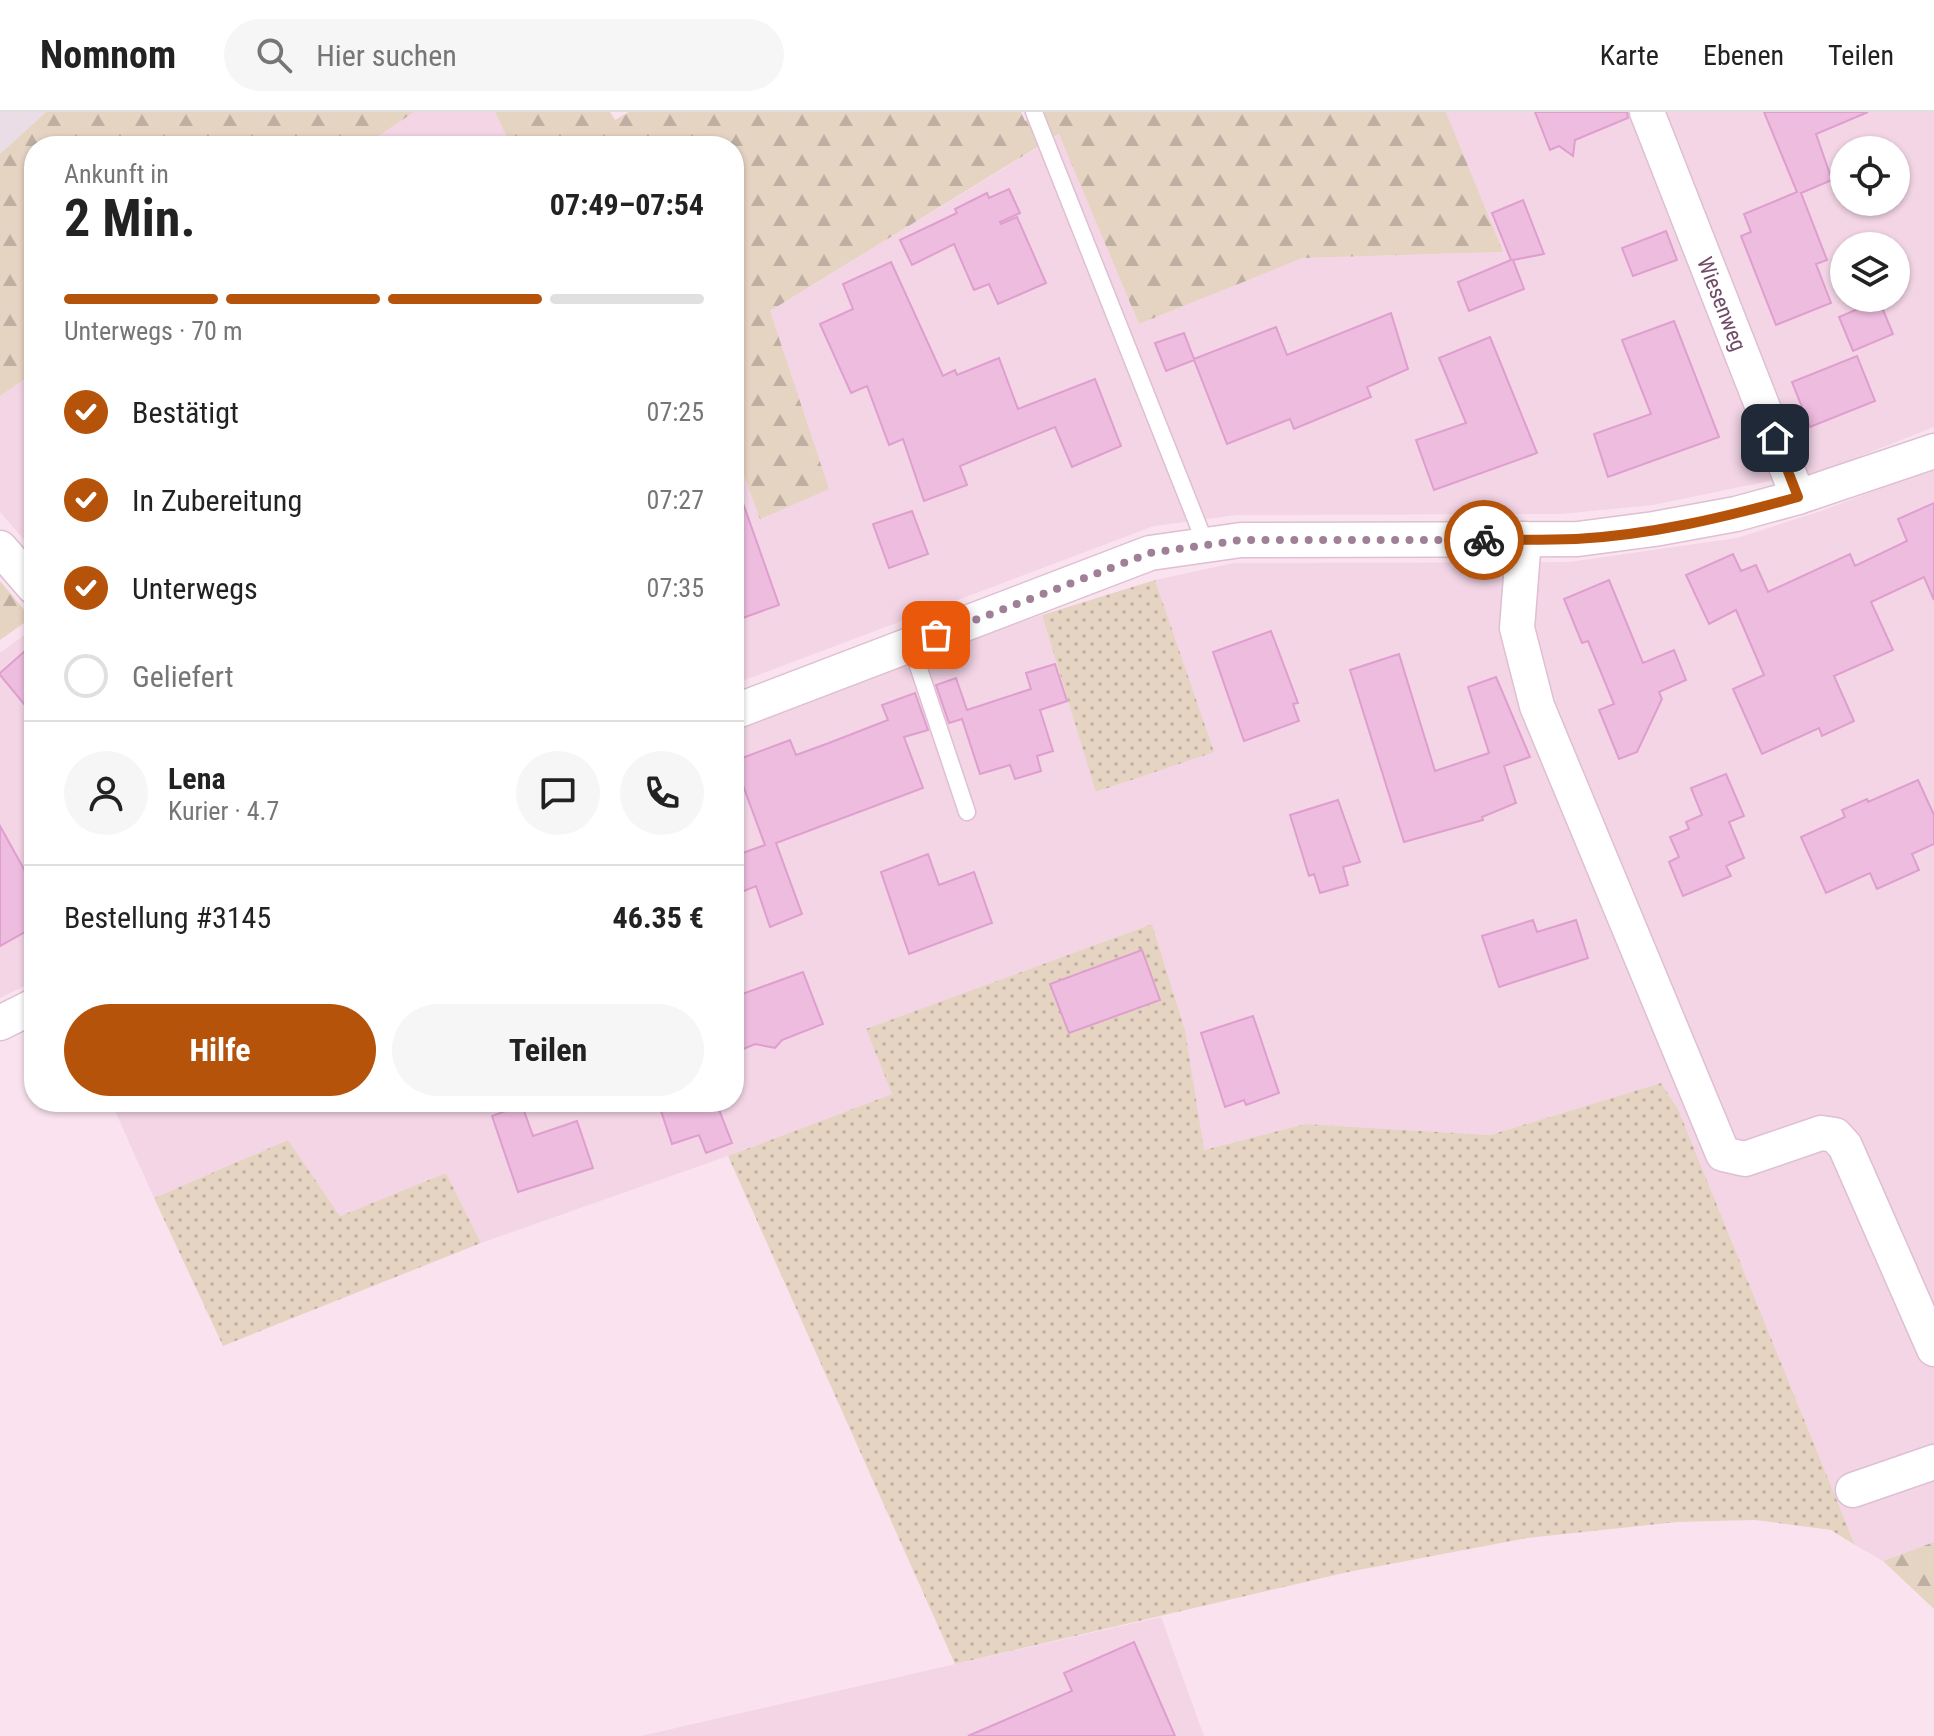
<!DOCTYPE html>
<html lang="de">
<head>
<meta charset="utf-8">
<style>
	body { margin:0; font-family:"Roboto Condensed",sans-serif; background:#f6f6f6; color:#222; height:100vh; display:flex; flex-direction:column; font-size:30px; white-space:nowrap }
	* { box-sizing:border-box; margin:0 }
	p { font-size:26px; color:#767676 }
	.icon { flex:none; width:44px; height:44px; fill:none; stroke:currentColor; stroke-width:2; stroke-linecap:round; stroke-linejoin:round }
	.map { position:relative; flex:1; overflow:hidden }
	.panel { position:absolute; left:24px; top:24px; width:720px; height:976px; display:flex; flex-direction:column; background:#fff; border-radius:32px; box-shadow:0 2px 6px #0004 }
	.panel>* { flex:none }
	.controls { position:absolute; left:1830px; top:24px; display:grid; gap:16px }
	.controls a { display:grid; place-items:center; width:80px; height:80px; border-radius:50%; background:#fff; box-shadow:0 2px 6px #0004; font-size:40px }
	.pin { position:absolute; display:grid; place-items:center; width:68px; height:68px; color:#fff; margin:-34px; border-radius:16px; box-shadow:0 4px 12px #0006 }
	.courier { position:absolute; display:grid; place-items:center; width:80px; height:80px; margin:-40px; border:6px solid #b45309; border-radius:50%; background:#fff; color:#222; box-shadow:0 2px 10px #0007 }
	.headline em { font-style:normal; font-weight:700 }
	.headline div { display:flex; flex-direction:column-reverse }
	.headline { display:flex; align-items:center; justify-content:space-between; height:136px; padding:0 40px }
	h1 { font-size:52px; font-weight:700; line-height:60px }
	.bar { display:grid; grid-template-columns:repeat(4,1fr); gap:12px 8px; align-content:center; height:96px; padding:0 40px }
	.bar i { height:10px; border-radius:6px; background:#e0e0e0 }
	.bar .on { background:#b45309 }
	.bar p { grid-column:span 4 }
	.line { display:flex; align-items:center; gap:20px; padding:0 40px; border-top:2px solid #e0e0e0 }
	.line div { flex:1 }
	.round { display:grid; place-items:center; flex:none; width:84px; height:84px; border-radius:42px; background:#f6f6f6 }
	ol { padding:0 40px; list-style:none }
	li { display:flex; align-items:center; gap:24px; height:88px }
	li p { margin-inline-start:auto }
	li .icon { padding:8px; border-radius:50%; background:#b45309; color:#fff; stroke-width:4 }
	li:last-child { color:#767676 }
	li i { width:44px; height:44px; border:4px solid #e0e0e0; border-radius:50% }
	.action { display:flex; gap:16px; margin-top:auto; padding:16px 40px }
	.action a { flex:1; height:92px; border-radius:48px; background:#b45309; color:#fff; font-size:32px; font-weight:700; line-height:92px; text-align:center }
	.action a+a { background:#f6f6f6; color:#222 }
	header { display:flex; align-items:center; gap:48px; box-sizing:border-box; height:112px; padding:0 40px; background:#fff; border-bottom:2px solid #e0e0e0 }
	header strong { font-size:38px }
	nav { display:flex; gap:44px; margin-inline-start:auto; font-size:28px }
	.search { width:560px; height:72px; background:#f6f6f6; display:flex; align-items:center; gap:20px; box-sizing:border-box; padding:0 28px; border-radius:44px; color:#767676; font-size:30px }
	.map>svg:first-child { display:block }
	.residential { fill:#f3d5e6; fill-rule:evenodd }
	.industrial { fill:#eadde5 }
	.grass { fill:url(#grass-dots) }
	.forest { fill:url(#forest-firs) }
	.building { fill:#eebcdf; stroke:#df9ecd; stroke-width:2 }
	.lines { fill:none; stroke-linecap:round; stroke-linejoin:round }
	.service-casing { stroke:#debfd3; stroke-width:19 }
	.minor-casing { stroke:#debfd3; stroke-width:37 }
	.service { stroke:#fff; stroke-width:16 }
	.minor { stroke:#fff; stroke-width:34 }
	.done { stroke:#a08097; stroke-width:8; stroke-dasharray:0 14.4 }
	.route { stroke:#b45309; stroke-width:10 }
	.labels { text-anchor:middle; stroke-width:6; stroke-linejoin:round; paint-order:stroke }
	.street-label { font-size:22px; fill:#704b67; stroke:#fee9f3 }
</style>
</head>
<body>
<header>
<strong>Nomnom</strong>
<div class="search"><svg class="icon" aria-label="search" viewBox="0 0 24 24"><circle cx="10" cy="10" r="6"/><path d="M15 15l6 6"/></svg>Hier suchen</div>
<nav><a>Karte</a><a>Ebenen</a><a>Teilen</a></nav>
</header>
<div class="map">
<svg width="1934" height="1624" viewBox="0 0 1934 1624">
	<defs>
		<pattern id="grass-dots" width="8" height="8" patternUnits="userSpaceOnUse" patternTransform="scale(2)"><rect width="8" height="8" fill="#e6d4c3"/><path d="M2 2h.1M6 6h.1" fill="none" stroke="#bfaea2" stroke-width="1.8" stroke-linecap="round"/></pattern>
		<pattern id="forest-firs" width="22" height="20" patternUnits="userSpaceOnUse" patternTransform="scale(2)"><rect width="22" height="20" fill="#e6d4c3"/><path d="M5 1l3.5 6h-7zM16 11l3.5 6h-7z" fill="#bfaea2"/></pattern>
	</defs>
	<rect width="100%" height="100%" fill="#fae3ef"/>
	<path class="residential" d="M414 0H495L511 34H364Z
		M1446 0H1934V315L1828 357 1653 393 1561 402 1237 403 1154 414 734 572V337L760 406 770 199 1060 22 1139 212 1303 146 1502 140ZM1844 38H1896V90H1844ZM1844 134H1896V186H1844Z
		M34 261V439L0 400V284Z
		M1934 356V1430L1883 1449 1855 1433 1678 997 1661 971 1490 1023 1305 1012 1203 1038 1185 918 1152 812 867 917 892 982 728 1044 481 1131 446 1061 340 1104 288 1028 154 1086 111 990H734V617L950 535 1042 503 1097 680 1213 639 1155 468 1234 451 1569 450 1737 426 1824 398Z
		M34 516V869L0 886V541Z
		M1161 1505 1204 1624H641Z"/>
	<path class="industrial" d="M0 0H46L0 42Z"/>
	<path class="grass" d="M1155 468 1214 640 1096 680 1042 503Z
		M1152 812 1185 918 1204 1038 1305 1012 1490 1023 1661 971 1678 997 1855 1433 1831 1418 1755 1408 1677 1410 1527 1426 1348 1460 955 1552 728 1044 892 982 866 917Z
		M288 1028 340 1104 446 1061 481 1131 223 1234 154 1086Z"/>
	<path class="forest" d="M46 0H414L364 34H34V261L0 284V42Z
		M495 0H610L615 8 629 0H1021L1025 9 1045 0H1446L1503 140 1303 146 1139 212 1059 22 770 199 829 377 760 407 734 337V34H511Z
		M0 469 31 506 0 528Z
		M1934 1430V1497L1883 1449Z"/>
	<path class="building" d="M1535 0H1627L1628 6 1575 28 1573 44 1559 34 1550 38Z
		M1764 0H1868L1816 22 1832 68 1801 81 1827 148 1816 152 1831 191 1776 213 1741 124 1751 120 1744 102 1797 80Z
		M1009 77 1020 101 1000 110 1001 112 1017 105 1046 171 998 192 989 172 974 178 954 132 912 153 900 128 957 101 955 97 987 81 989 86Z
		M1523 88 1544 142 1513 148 1524 177 1469 199 1458 170 1511 148 1492 101Z
		M1666 119 1677 148 1633 164 1622 136Z
		M891 150 943 264 955 258 957 263 999 246 1018 297 1095 267 1121 334 1072 355 1055 315 960 354 967 373 924 389 903 327 889 333 867 274 851 281 820 212 853 197 843 172Z
		M1879 188 1893 222 1853 239 1839 205Z
		M1391 201 1408 257 1367 275 1371 285 1294 317 1290 307 1227 332 1194 248 1166 259 1155 231 1184 221 1194 247 1276 215 1287 243Z
		M1674 209 1719 325 1608 365 1594 322 1651 302 1622 228Z
		M1490 225 1537 341 1434 378 1416 328 1466 311 1439 246Z
		M1857 244 1875 289 1810 315 1792 270Z
		M734 377H738L779 493 734 509Z
		M1934 391V488L1924 465 1871 490 1893 538 1834 564 1854 609 1822 624 1819 616 1762 642 1733 577 1764 563 1736 498 1709 512 1686 463 1733 442 1741 459 1756 453 1768 480 1850 442 1855 454 1907 429 1898 407Z
		M912 399 928 442 889 456 873 412Z
		M1609 468 1643 551 1674 538 1686 568 1659 580 1662 587 1637 640 1619 647 1599 598 1614 592 1588 529 1582 531 1564 487Z
		M1271 519 1298 591 1293 592 1299 609 1244 629 1213 540Z
		M34 531V604L0 563V561Z
		M1399 542 1435 659 1489 641 1468 575 1496 565 1530 645 1504 654 1516 691 1482 705 1483 708 1404 730 1350 558Z
		M1055 552 1067 589 1040 598 1053 639 1037 644 1041 659 1015 667 1010 653 980 662 962 607 949 611 936 573 956 566 967 598 1031 577 1026 561Z
		M915 581 928 618 904 625 923 676 776 731 802 802 770 815 756 774 734 783V744L765 733 734 649 790 628 796 643 829 631 888 608 882 593Z
		M1726 662 1744 704 1729 710 1744 746 1726 754 1731 764 1683 784 1669 750 1679 745 1670 725 1689 717 1686 710 1702 703 1691 676Z
		M1918 668 1934 703V732L1912 742 1919 758 1877 777 1870 761 1826 781 1801 725 1845 705 1842 698 1867 687 1868 690Z
		M1338 688 1360 750 1343 755 1348 773 1320 781 1314 762 1309 764 1290 703Z
		M0 714 25 759 34 755V815L0 834Z
		M928 742 939 773 974 760 992 811 909 842 881 760Z
		M1533 808 1537 820 1576 808 1588 846 1499 875 1482 824Z
		M1142 838 1160 888 1069 921 1050 872Z
		M803 860 823 912 782 928 775 936 755 932 734 941V885Z
		M1253 904 1279 981 1246 993 1244 988 1225 995 1201 921Z
		M658 990H716L732 1031 706 1041 699 1023 672 1032Z
		M522 993 533 1024 577 1009 593 1056 518 1080 492 1004Z
		M1134 1530 1175 1624H968L1072 1579 1064 1561Z"/>
	<g class="lines">
		<defs>
			<path id="service" d="M1034 0 1206 433
				M911 533 967 700"/>
			<g id="minor">
				<path id="s1" d="M1647 0 1798 385"/>
				<path d="M1524 427 1517 516 1537 594 1723 1042 1745 1047 1821 1021 1835 1023 1845 1034 1934 1237"/>
				<path d="M0 436 34 475"/>
				<path d="M734 600 1150 441 1241 428 1578 427 1654 417 1736 402 1798 385 1934 339"/>
				<path d="M0 911 34 894"/>
				<path d="M1853 1378 1934 1350"/>
			</g>
		</defs>
		<use href="#service" class="service-casing"/>
		<use href="#minor" class="minor-casing"/>
		<use href="#service" class="service"/>
		<use href="#minor" class="minor"/>
	</g>
	<g class="lines">
		<path class="done" d="M936 523 1150 441 1241 428H1484"/>
		<path class="route" d="M1484 428C1515 428 1546 428 1576 427 1651 423 1726 405 1798 385L1775 326"/>
	</g>
	<g class="labels">
		<g class="street-label">
			<text dy="8" stroke="none"><textPath href="#s1" startOffset="206">Wiesenweg</textPath></text>
		</g>
	</g>
</svg>
<div class="controls">
<a><svg class="icon" aria-label="locate" viewBox="0 0 24 24"><circle cx="12" cy="12" r="6"/><path d="M12 2v4M12 18v4M2 12h4M18 12h4"/></svg></a>
<a><svg class="icon" aria-label="layers" viewBox="0 0 24 24"><path d="M12 4l9 5-9 5-9-5zM3 14l9 5 9-5"/></svg></a>
</div>
<div class="pin" style="left:936px;top:523px;background:#ea580c"><svg class="icon" aria-label="bag" viewBox="0 0 24 24"><path d="M5 8h14l-1 12H6zM9 8a3 3 0 0 1 6 0"/></svg></div>
<div class="pin" style="left:1775px;top:326px;background:#1f2937"><svg class="icon" aria-label="home" viewBox="0 0 24 24"><path d="M3 11l9-7 9 7M6 9v11h12V9"/></svg></div>
<div class="courier" style="left:1484px;top:428px"><svg class="icon" aria-label="bike" viewBox="0 0 24 24"><circle cx="6" cy="16" r="4"/><circle cx="18" cy="16" r="4"/><path d="M6 16l4-8h5l3 8M10 8l3 8H6M13 5h3"/></svg></div>
<section class="panel">
<div class="headline"><div><h1>2 Min.</h1><p>Ankunft in</p></div><em>07:49–07:54</em></div>
<div class="bar"><i class="on"></i><i class="on"></i><i class="on"></i><i></i><p>Unterwegs · 70 m</p></div>
<ol>
<li><svg class="icon" aria-label="check" viewBox="0 0 24 24"><path d="M5 12l5 5 9-10"/></svg>Bestätigt<p>07:25</p></li>
<li><svg class="icon" aria-label="check" viewBox="0 0 24 24"><path d="M5 12l5 5 9-10"/></svg>In Zubereitung<p>07:27</p></li>
<li><svg class="icon" aria-label="check" viewBox="0 0 24 24"><path d="M5 12l5 5 9-10"/></svg>Unterwegs<p>07:35</p></li>
<li><i></i>Geliefert</li>
</ol>
<div class="line" style="height:144px"><a class="round"><svg class="icon" aria-label="person" viewBox="0 0 24 24"><circle cx="12" cy="8" r="4"/><path d="M4 21q1-7 8-7t8 7"/></svg></a><div><b>Lena</b><p>Kurier · 4.7</p></div><a class="round"><svg class="icon" aria-label="chat" viewBox="0 0 24 24"><path d="M4 5h16v11H9l-5 4z"/></svg></a><a class="round"><svg class="icon" aria-label="phone" viewBox="0 0 24 24"><path d="M5 4h4l2 5-3 2q2 4 5 5l2-3 5 2v4C11 20 4 13 5 4z"/></svg></a></div>
<div class="line" style="height:104px"><div>Bestellung #3145</div><b>46.35 €</b></div>
<div class="action"><a>Hilfe</a><a>Teilen</a></div>
</section>
</div>
</body>
</html>
